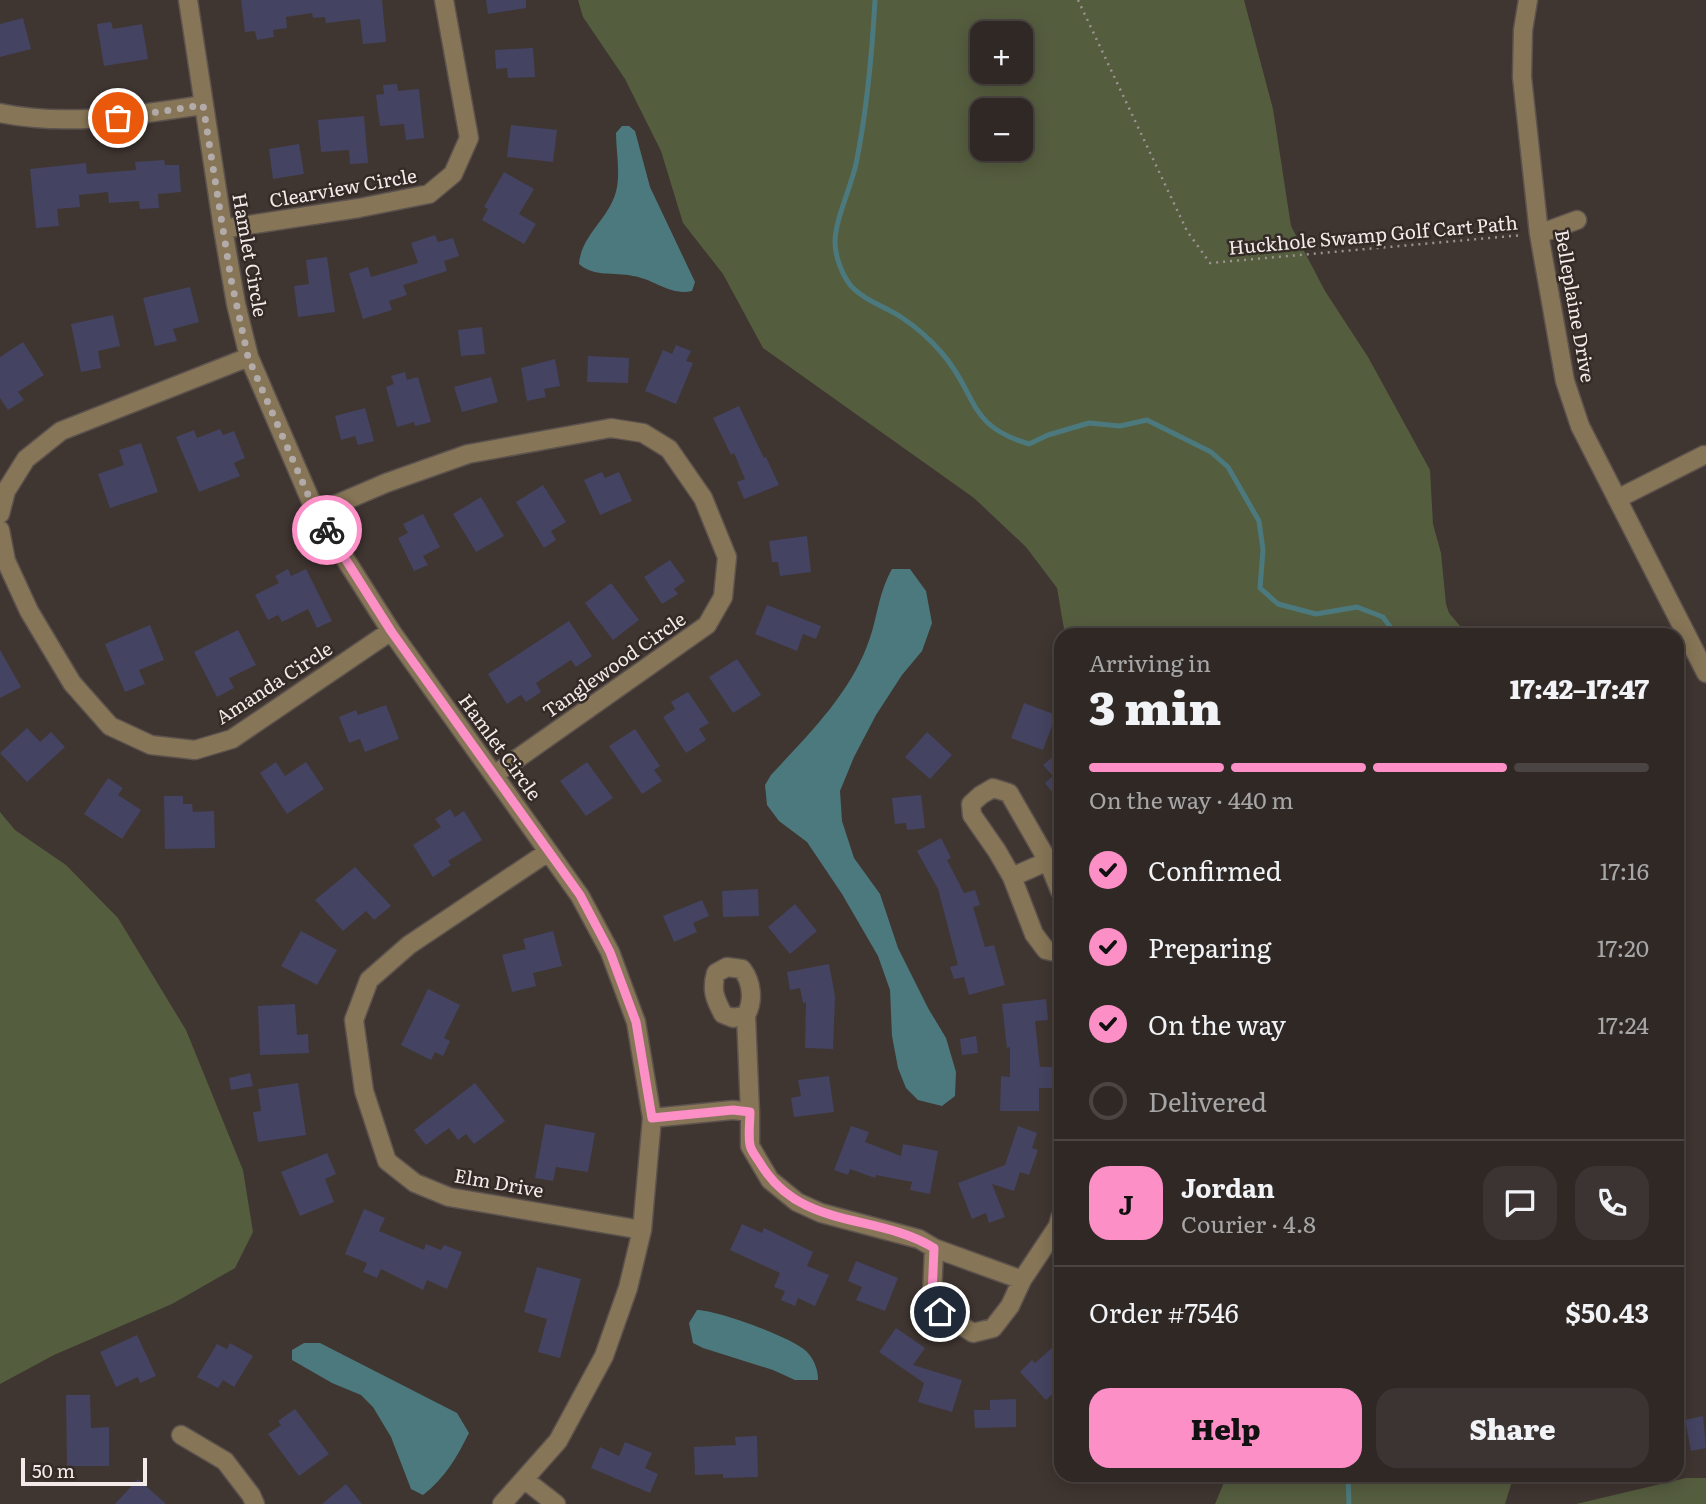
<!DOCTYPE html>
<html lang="en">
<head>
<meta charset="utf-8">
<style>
	body { margin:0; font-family:Literata,serif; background:#3b3432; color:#f1f3f6; height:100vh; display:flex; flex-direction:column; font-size:26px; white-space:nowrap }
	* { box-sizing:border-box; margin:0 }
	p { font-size:23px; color:#a7a6a7 }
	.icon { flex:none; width:38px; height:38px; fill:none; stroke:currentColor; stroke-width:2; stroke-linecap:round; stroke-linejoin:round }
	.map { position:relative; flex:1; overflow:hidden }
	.drawer { position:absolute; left:1054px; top:628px; width:630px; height:854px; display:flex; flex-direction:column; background:#2f2825; border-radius:21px; box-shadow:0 4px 18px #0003,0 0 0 2px #4a4442 }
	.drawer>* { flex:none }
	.buttons { position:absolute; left:970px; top:21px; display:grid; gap:14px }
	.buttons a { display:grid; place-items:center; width:63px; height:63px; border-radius:14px; background:#2f2825; box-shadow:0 4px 18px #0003,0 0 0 2px #4a4442; font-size:35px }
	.scale { position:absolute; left:21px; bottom:18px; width:126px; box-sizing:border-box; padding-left:7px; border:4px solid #f2ebe9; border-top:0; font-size:19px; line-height:24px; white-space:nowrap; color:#f2ebe9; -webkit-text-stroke:5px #342b27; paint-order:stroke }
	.pin { position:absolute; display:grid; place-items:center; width:60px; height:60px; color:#fff; margin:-30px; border:4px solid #fff; border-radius:50%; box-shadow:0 2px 7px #0007 }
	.courier { position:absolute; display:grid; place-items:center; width:70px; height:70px; margin:-35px; border:5px solid #fb8fc6; border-radius:50%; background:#fff; color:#222; box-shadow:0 2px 9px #0007 }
	.overview em { font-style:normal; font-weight:800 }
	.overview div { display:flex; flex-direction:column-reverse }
	.overview { display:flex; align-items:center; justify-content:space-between; height:119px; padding:0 35px }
	h1 { font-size:46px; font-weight:800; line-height:52px }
	.bar { display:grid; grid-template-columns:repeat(4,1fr); gap:10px 7px; align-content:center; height:84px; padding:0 35px }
	.bar i { height:9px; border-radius:5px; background:#4a4442 }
	.bar .current { background:#fb8fc6 }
	.bar p { grid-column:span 4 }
	.line { display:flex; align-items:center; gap:18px; padding:0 35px; border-top:2px solid #4a4442 }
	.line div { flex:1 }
	.round { display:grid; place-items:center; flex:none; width:74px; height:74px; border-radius:21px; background:#3b3432 }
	ol { padding:0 35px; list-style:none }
	li { display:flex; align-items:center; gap:21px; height:77px }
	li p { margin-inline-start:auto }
	li .icon { padding:7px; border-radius:50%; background:#fb8fc6; color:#111; stroke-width:4 }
	li:last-child { color:#a7a6a7 }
	li i { width:38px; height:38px; border:4px solid #4a4442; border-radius:50% }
	.cta { display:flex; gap:14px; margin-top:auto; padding:14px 35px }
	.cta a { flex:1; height:80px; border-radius:21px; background:#fb8fc6; color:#111; font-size:28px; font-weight:800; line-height:80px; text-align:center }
	.cta a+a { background:#3b3432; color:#f1f3f6 }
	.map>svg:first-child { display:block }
	.green { fill:#555d3f; fill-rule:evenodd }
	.water { fill:#4c797d }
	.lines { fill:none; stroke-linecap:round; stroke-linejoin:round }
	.stream { stroke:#4c797d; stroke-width:5 }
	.building { fill:#444462 }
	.minor-casing { stroke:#5c524e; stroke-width:21 }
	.path { stroke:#9c9390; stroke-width:2.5; stroke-dasharray:2 5; stroke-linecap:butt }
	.minor { stroke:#867556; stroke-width:18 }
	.done { stroke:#b3aba9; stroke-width:7; stroke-dasharray:0 12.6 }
	.route { stroke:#fb8fc6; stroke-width:9 }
	.labels { text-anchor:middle; stroke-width:5; stroke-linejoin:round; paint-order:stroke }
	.street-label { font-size:19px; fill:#f2ebe9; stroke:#342b27 }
</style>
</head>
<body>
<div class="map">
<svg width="1706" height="1504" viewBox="0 0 1706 1504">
	<rect width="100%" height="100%" fill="#3f3531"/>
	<path class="green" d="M578 0H1244L1273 109 1291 226 1325 291 1368 357 1430 470 1433 524 1441 553 1446 604 1449 613 1468 635H1065L1057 588 1026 547 974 498 763 348 723 274 683 223 661 151 625 79 583 17ZM1020 33V72H982V33ZM1020 110V149H982V110Z
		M0 812 15 830 66 865 118 918 186 1030 243 1170 253 1232 235 1268 172 1304 54 1355 0 1384Z
		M1227 1475H1514L1505 1504H1215Z
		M1686 1478H1706V1504H1576Z"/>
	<path class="water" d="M622 126H629L635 131 650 187 695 282 692 291C670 296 654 279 633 276 614 272 593 277 579 264 581 234 612 217 617 187 620 170 616 150 616 133Z
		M892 569H910L926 591 932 623 922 651 902 675 876 715 854 757 840 791 842 821 854 858 880 894 898 948 928 1008 946 1038 956 1072 955 1096 942 1106 918 1100 906 1088 898 1068 892 1036 890 990 878 956 842 894 807 842 779 821 767 805 765 785 771 775C807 736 848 696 867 646 878 619 877 596 892 569Z
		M697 1310C717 1310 791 1337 806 1351 814 1359 818 1369 818 1380H795L773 1370 703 1348 693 1343 689 1323Z
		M304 1343H320L457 1413 469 1433C457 1457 445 1478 423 1495L411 1489 391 1437 373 1407 361 1395 332 1383 292 1360V1350Z"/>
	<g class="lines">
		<path class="stream" d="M875 0C872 55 867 110 856 164 851 187 835 220 835 242 835 256 842 275 851 286 865 301 884 306 901 317 916 327 929 338 941 352 979 395 965 425 1029 444L1048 435 1089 423 1120 426 1147 420 1211 452 1228 467 1259 521 1263 550 1260 588 1278 604 1316 614 1357 607 1383 617 1396 635
			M1348 1475 1349 1504"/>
	</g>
	<path class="building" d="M241 0H382L386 42 363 44 360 19 326 23 325 17 313 18 312 13 286 17 287 28 273 30 274 37 257 40 255 31 245 32Z
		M486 0H526V8L488 14Z
		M23 18 31 49 0 57V24Z
		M111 22 113 29 142 24 148 59 104 66 97 24Z
		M533 48 535 77 508 78 507 68 496 69 495 50Z
		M397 84 398 91 419 89 424 138 406 140 404 124 380 126 376 95 384 94 383 85Z
		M364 116 368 163 350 164 349 150 321 152 318 120Z
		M511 125 557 130 553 162 507 157Z
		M299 144 304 174 273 179 269 149Z
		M164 160 165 165H179L181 192 158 194 159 208 140 209 139 201 109 203 108 192 79 195 80 207 57 209 59 226 36 228 30 169 86 163 87 174 136 170 135 162Z
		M504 172 534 189 519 214 536 224 524 244 482 220 488 209 484 207Z
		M435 235 438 242 453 238 459 256 444 261 447 271 403 285 407 295 389 301 392 310 363 319 349 273 368 267 371 277 418 263 411 243Z
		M327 257 335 312 298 317 294 286 309 284 306 260Z
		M190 287 199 322 173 329 177 341 155 346 143 298Z
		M113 315 120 346 98 351 101 368 81 372 71 324Z
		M482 327 485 354 461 356 458 330Z
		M23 342 44 375 18 392 24 400 8 410 0 398V357Z
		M676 345 691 351 686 361 693 363 676 404 645 391 663 350 672 354Z
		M588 356 629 358 628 383 587 382Z
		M555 359 560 386 544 389 546 397 527 401 521 368Z
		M405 372 407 380 418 377 431 422 415 426 414 422 397 427 386 387 394 384 391 376Z
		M491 377 498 402 462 412 454 387Z
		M739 406 764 458 766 457 779 485 744 499 737 482 745 479 734 453 731 455 713 418Z
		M365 408 374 441 358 445 355 436 341 440 335 416Z
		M220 429 223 435 234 431 245 458 234 463 240 476 199 492 176 437 194 430 197 438Z
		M141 443 158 492 110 508 98 474 124 465 119 450Z
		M602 472 605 478 619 472 632 501 600 515 584 480Z
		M543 485 566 522 551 531 556 540 544 548 516 502Z
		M481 497 504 536 476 552 453 514Z
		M423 514 440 547 423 556 428 565 414 571 398 538 408 533 403 524Z
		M807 536 811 572 780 576 778 562H772L769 541Z
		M670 560 685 581 674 589 678 594 662 604 644 577Z
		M288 569 291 576 306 569 332 621 317 628 308 609 282 622 278 615 268 620 255 595 279 583 275 576Z
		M611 583 639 620 613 640 585 603Z
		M767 605 821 626 816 639 803 634 797 651 755 634Z
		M569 621 592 656 576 667 571 660 536 683 541 692 526 702 521 695 507 704 488 674Z
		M150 625 164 660 139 670 145 684 125 692 105 644Z
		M238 630 256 665 229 678 234 688 217 697 194 652Z
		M0 650 21 687 0 698Z
		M737 659 761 695 733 713 709 677Z
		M688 692 709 723 699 729 706 740 686 753 663 717 675 709 671 702Z
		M1024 703 1056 715 1043 750 1011 738Z
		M386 705 399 739 365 752 360 739 349 743 339 717 356 710 358 715Z
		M27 728 40 742 51 732 65 747 27 782 0 753Z
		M635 729 660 766 654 770 662 781 642 794 609 746Z
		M927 732 952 755 930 779 905 757Z
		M1060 751V802L1045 783 1053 776 1043 765Z
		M276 762 285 776 306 762 324 789 287 814 260 773Z
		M587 762 613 798 586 816 560 781Z
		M108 778 123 788 118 795 141 810 122 839 84 814Z
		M921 795 925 828 907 830 906 823 895 824 892 798Z
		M164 796H183V804H192L193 812 214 811 215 848 165 849Z
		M450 809 455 817 464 811 482 840 448 861 451 865 433 877 413 845 441 827 435 819Z
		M941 838 951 858 947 860 964 893 975 890 980 905 973 907 985 947 994 945 1005 985 969 995 964 977 954 979 950 967 958 965 938 889 917 851Z
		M355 867 391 906 374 920 366 911 343 931 315 900Z
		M758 889 759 916 723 917 722 891Z
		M702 900 709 916 693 923 697 932 674 942 663 916Z
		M795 904 817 931 790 954 768 927Z
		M301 931 337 950 317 985 281 966Z
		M553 931 562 966 533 973 536 986 512 992 502 955 526 949 523 939Z
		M829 964 835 996 833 1049 805 1048 806 1002 803 1003 800 988 790 990 787 972Z
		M428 989 460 1005 444 1038 450 1041 443 1056 435 1052 431 1060 401 1045Z
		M1046 999 1048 1020 1035 1021 1040 1067H1053V1088H1039V1111H1000L1001 1076 1010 1077V1047L1007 1048 1002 1004Z
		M295 1004 297 1035 308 1034 309 1053 260 1055 258 1006Z
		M976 1036 978 1053 962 1055 960 1039Z
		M250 1073 253 1086 231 1090 229 1078Z
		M829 1076 834 1112 794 1117 791 1098 801 1096 798 1080Z
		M298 1083 306 1135 258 1142 253 1112 261 1111 258 1089Z
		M475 1083 505 1121 474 1144 466 1134 458 1140 449 1128 426 1145 414 1130Z
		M545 1124 595 1133 588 1172 556 1167 553 1181 535 1178Z
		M851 1126 869 1132 865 1142 901 1156 903 1144 938 1151 930 1194 910 1190 912 1182 876 1175 875 1178 850 1169 848 1175 834 1170Z
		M1018 1126 1037 1133 1032 1148 1038 1150 1029 1175 1020 1172 1014 1191 992 1184 1005 1217 989 1223 986 1213 972 1219 958 1183 1005 1165Z
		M327 1153 336 1174 325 1179 334 1202 300 1216 281 1172Z
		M364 1209 385 1218 379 1231 424 1250 426 1244 441 1250 444 1245 462 1252 447 1289 427 1280 423 1290 381 1269 377 1278 363 1272 367 1263 345 1254Z
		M742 1224 762 1233 764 1228 813 1252 807 1266 829 1275 815 1306 798 1298 795 1306 781 1300 785 1291 774 1287 780 1273 730 1250Z
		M856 1261 898 1278 885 1311 856 1300 862 1287 848 1281Z
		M537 1267 581 1279 560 1358 538 1352 547 1319 524 1312Z
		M896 1328 925 1348 913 1365 962 1380 952 1412 918 1402 924 1383 879 1352Z
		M137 1335 156 1376 140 1383 138 1377 116 1387 100 1352Z
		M230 1343 253 1356 234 1387 223 1380 218 1388 197 1377 217 1344 227 1349Z
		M1052 1348 1060 1356V1387L1046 1400 1020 1372 1032 1360 1035 1363Z
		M66 1395H90L91 1428 109 1427V1466H67Z
		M1016 1399V1427L975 1428 974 1410H990V1400Z
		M295 1409 329 1454 299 1476 268 1434 281 1425 278 1421Z
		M1703 1416 1706 1448 1691 1451 1685 1420Z
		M757 1436 758 1477 723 1478V1474L695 1475 694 1447 736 1445 735 1437Z
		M625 1442 652 1453 645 1468 658 1474 650 1493 591 1468 600 1447 619 1456Z
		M138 1479 166 1504H115Z
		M346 1484 362 1504H322Z"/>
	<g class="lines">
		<defs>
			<path id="minor" d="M188 0 223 229 236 304 249 357 316 513 391 631 580 896 610 952 636 1022 652 1118 642 1230 628 1288 604 1356 558 1441 502 1504
				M1528 0 1523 30 1522 77 1539 234 1565 381 1580 426 1706 673
				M0 113C67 127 136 115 203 105
				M223 229 359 208 429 194 453 174 469 138 444 0
				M1539 234 1577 220
				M1617 499 1704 455
				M316 513 386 483 468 454 611 428 643 433 669 449 703 498 727 557 723 597 707 625 494 775
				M0 514 6 491 26 459 61 431 249 357
				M0 530 6 561 29 611 72 683 110 726 151 745 195 750 232 739 391 631
				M548 852 409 945 369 980 354 1020 364 1091 387 1161 415 1183 449 1197 642 1230
				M1012 877 1048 861
				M1060 891 1048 861 1009 793 993 788 981 795 971 804 972 815 997 851 1012 877 1034 934 1046 950 1060 953
				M727 967 742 969C752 982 754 1001 746 1015L733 1018 723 1014C715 999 711 990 716 973Z
				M746 1015 750 1112
				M652 1118 733 1110 750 1112V1146L770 1180 797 1202 821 1213 919 1239 934 1248 1022 1280 1058 1226 1060 1218
				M934 1248 932 1296 940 1312 973 1333 993 1328 1010 1306 1022 1280
				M181 1435 225 1461 251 1495 255 1504
				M525 1480 556 1504"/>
		</defs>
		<use href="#minor" class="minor-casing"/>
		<path class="path" d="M1078 0 1187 231 1210 263 1523 235"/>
		<use href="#minor" class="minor"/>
	</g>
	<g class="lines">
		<path class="done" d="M118 118 203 105 231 279 248 357 316 513 327 530"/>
		<path class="route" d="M327 530 391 631 580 895 610 952 636 1022 652 1118 733 1110 750 1112C750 1122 748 1135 750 1145 751 1151 757 1158 760 1163 801 1231 875 1212 934 1248L932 1296 940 1312"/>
	</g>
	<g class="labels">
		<g class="street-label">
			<text transform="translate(343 188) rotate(-10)" y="7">Clearview Circle</text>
			<text transform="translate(1373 235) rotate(-5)" y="7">Huckhole Swamp Golf Cart Path</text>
			<text transform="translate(250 255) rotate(80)" y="7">Hamlet Circle</text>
			<text transform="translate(1575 306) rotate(80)" y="7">Belleplaine Drive</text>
			<text transform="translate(614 665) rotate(-35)" y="7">Tanglewood Circle</text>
			<text transform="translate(274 683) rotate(-33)" y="7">Amanda Circle</text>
			<text transform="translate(500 747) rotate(54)" y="7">Hamlet Circle</text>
			<text transform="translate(499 1183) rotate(10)" y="7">Elm Drive</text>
		</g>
	</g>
</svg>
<div class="buttons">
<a>+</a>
<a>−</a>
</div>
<div class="scale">50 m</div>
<div class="pin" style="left:118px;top:118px;background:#ea580c"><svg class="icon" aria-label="bag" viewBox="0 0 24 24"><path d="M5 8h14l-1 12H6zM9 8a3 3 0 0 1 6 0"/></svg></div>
<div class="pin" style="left:940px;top:1312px;background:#1f2937"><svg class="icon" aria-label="home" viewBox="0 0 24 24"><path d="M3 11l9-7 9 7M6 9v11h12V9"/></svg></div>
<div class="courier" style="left:327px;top:530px"><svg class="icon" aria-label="bike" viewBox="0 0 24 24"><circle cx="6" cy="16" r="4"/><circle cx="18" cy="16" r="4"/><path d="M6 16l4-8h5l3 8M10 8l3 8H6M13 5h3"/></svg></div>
<section class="drawer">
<div class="overview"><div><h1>3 min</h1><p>Arriving in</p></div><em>17:42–17:47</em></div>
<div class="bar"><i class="current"></i><i class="current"></i><i class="current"></i><i></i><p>On the way · 440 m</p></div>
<ol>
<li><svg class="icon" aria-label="check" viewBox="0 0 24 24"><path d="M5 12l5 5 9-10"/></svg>Confirmed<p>17:16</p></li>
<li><svg class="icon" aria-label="check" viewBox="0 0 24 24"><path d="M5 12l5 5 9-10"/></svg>Preparing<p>17:20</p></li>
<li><svg class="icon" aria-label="check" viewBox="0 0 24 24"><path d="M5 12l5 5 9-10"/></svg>On the way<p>17:24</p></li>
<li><i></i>Delivered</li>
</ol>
<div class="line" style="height:126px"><b class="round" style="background:#fb8fc6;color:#111">J</b><div><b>Jordan</b><p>Courier · 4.8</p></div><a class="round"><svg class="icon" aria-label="chat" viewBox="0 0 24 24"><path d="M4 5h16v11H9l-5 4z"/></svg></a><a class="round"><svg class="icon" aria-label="phone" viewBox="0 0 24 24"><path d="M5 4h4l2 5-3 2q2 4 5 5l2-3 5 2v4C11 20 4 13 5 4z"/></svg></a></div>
<div class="line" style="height:91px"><div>Order #7546</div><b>$50.43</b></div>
<div class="cta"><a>Help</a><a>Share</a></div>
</section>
</div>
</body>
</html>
